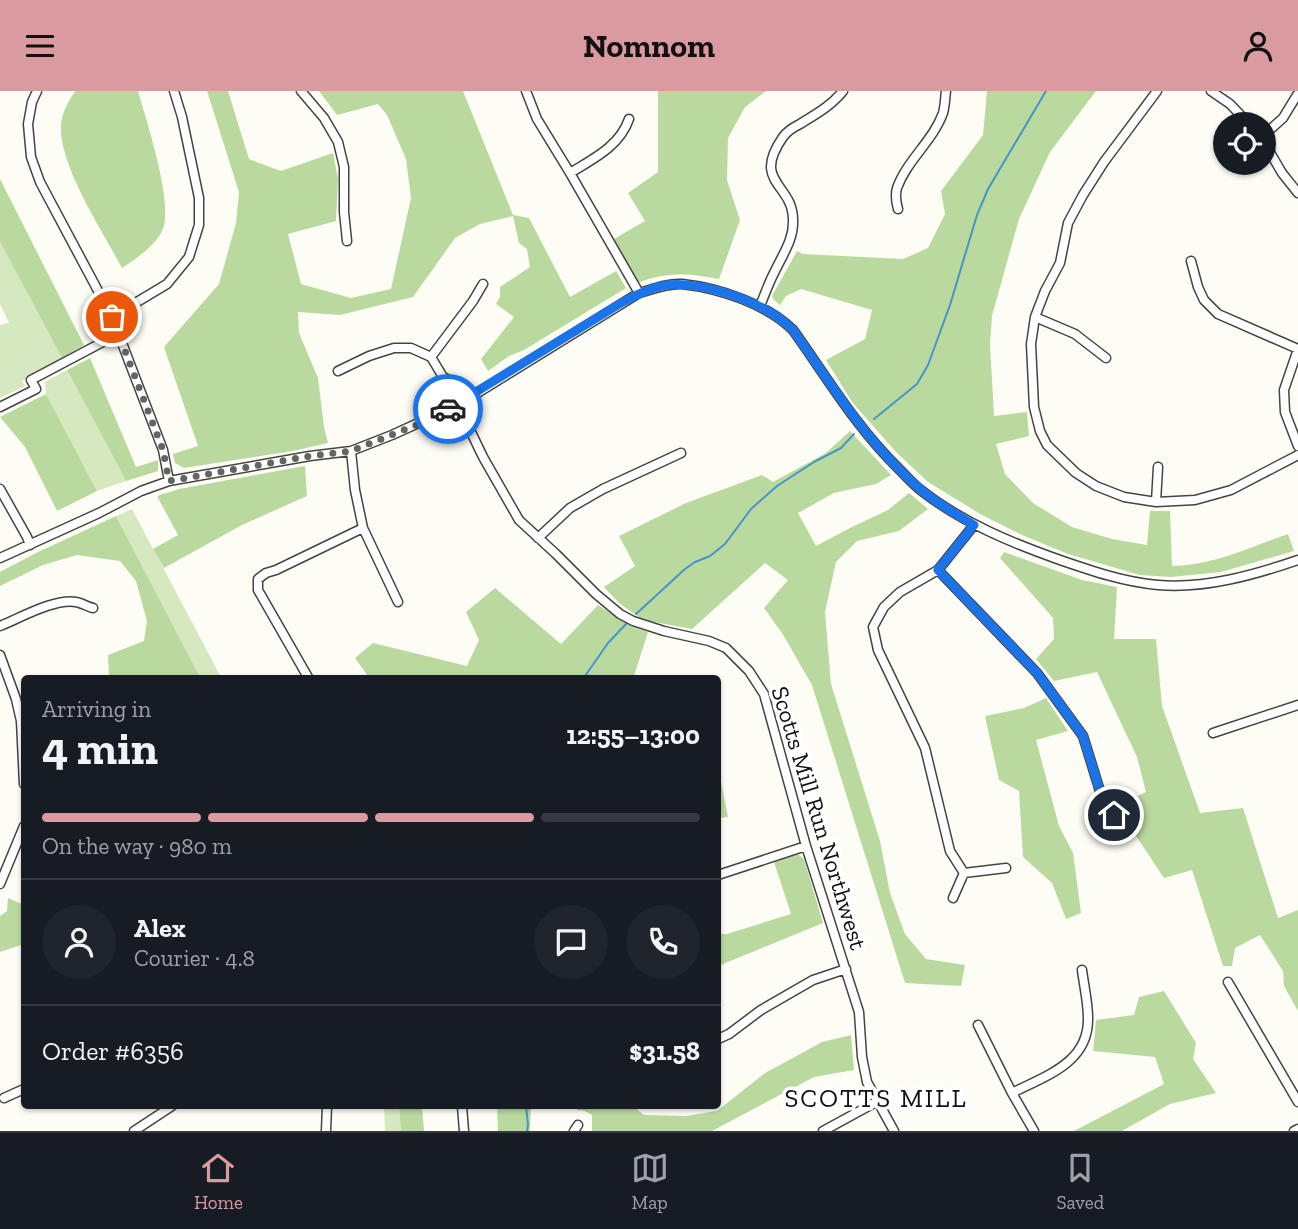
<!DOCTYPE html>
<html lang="en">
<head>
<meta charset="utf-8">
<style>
	body { margin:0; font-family:"Zilla Slab",serif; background:#20242c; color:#f1f3f6; height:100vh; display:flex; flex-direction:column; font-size:26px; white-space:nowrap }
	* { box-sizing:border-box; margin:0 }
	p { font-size:23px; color:#9ea1a6 }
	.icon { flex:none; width:38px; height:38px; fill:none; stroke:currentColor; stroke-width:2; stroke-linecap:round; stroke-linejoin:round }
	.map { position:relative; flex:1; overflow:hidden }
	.side { position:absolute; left:21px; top:584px; width:700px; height:434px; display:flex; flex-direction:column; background:#171b24; border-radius:7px; box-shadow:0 2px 5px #0004 }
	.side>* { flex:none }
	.controls { position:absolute; left:1213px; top:21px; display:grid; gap:14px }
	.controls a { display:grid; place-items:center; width:63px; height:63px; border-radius:50%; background:#171b24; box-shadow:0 2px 5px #0004; font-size:35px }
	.pin { position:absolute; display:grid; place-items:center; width:60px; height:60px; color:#fff; margin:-30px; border:4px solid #fff; border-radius:50%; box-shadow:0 2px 7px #0007 }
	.courier { position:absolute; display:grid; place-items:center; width:70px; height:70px; margin:-35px; border:5px solid #1a73e8; border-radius:50%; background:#fff; color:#222; box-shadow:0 2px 9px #0007 }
	.headline em { font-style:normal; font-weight:700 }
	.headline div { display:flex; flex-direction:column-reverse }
	.headline { display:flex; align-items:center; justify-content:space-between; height:119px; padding:0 21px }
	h1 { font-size:46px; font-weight:700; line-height:52px }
	.bar { display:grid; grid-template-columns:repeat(4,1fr); gap:10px 7px; align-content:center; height:84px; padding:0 21px }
	.bar i { height:9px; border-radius:5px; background:#363941 }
	.bar .active { background:#d99aa0 }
	.bar p { grid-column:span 4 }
	.line { display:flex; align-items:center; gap:18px; padding:0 21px; border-top:2px solid #363941 }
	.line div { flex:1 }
	.round { display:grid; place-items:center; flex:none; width:74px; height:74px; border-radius:37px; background:#20242c }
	header { display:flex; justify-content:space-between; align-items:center; height:91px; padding:0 21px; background:#d99aa0; color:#111; font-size:32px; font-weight:700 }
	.tabs { display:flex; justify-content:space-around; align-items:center; height:98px; border-top:2px solid #363941; background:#171b24; font-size:19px; color:#9ea1a6 }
	.tabs a { display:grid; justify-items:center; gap:4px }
	.tabs .active { color:#d99aa0 }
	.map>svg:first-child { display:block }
	.green { fill:#d5e8bf }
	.forest { fill:#bad99f }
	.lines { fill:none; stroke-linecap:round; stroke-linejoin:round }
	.stream { stroke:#4795c7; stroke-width:2 }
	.minor-casing { stroke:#444; stroke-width:11 }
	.minor { stroke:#fff; stroke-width:8 }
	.done { stroke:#646461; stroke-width:7; stroke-dasharray:0 12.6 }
	.route { stroke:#1a73e8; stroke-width:9 }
	.labels { text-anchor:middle; stroke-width:7; stroke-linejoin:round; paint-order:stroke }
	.street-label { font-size:24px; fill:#111; stroke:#fff }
	.neighbourhood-label { font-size:26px; letter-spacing:2px; fill:#111; stroke:#fff }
</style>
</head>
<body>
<header><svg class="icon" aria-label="menu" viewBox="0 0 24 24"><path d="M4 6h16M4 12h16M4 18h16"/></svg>Nomnom<svg class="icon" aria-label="person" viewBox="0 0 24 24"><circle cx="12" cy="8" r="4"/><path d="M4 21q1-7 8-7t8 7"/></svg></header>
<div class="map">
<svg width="1298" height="1040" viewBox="0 0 1298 1040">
	<rect width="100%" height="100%" fill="#fefdf5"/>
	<path class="green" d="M0 151 62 267 22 290 25 295 0 307V234L9 232 0 213Z
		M67 279 126 390 97 400 46 303 45 291Z
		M132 418 222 588H201L116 425Z
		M384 1015H399L401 1040H385Z"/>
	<path class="forest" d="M75 0H138C146 29 175 115 162 140 154 156 137 167 122 177 103 141 62 79 61 40 60 24 67 13 75 0Z
		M207 0H228L249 68 281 80 333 62 338 88 336 130 288 143 301 193 351 207 391 198 411 107 406 68 387 24 378 13 337 24 319 0H463L513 124 529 127 570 206 616 180 626 197 524 259 509 265 488 280 481 268 514 226 496 213 500 206V196L530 176 527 158 519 152 513 125 480 133 455 147 413 206 340 224 298 221 299 242 318 287 324 336 328 352 293 360 184 377 175 372 173 363 198 355 164 256 219 193 236 132 239 101Z
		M658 0H766L745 16 728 47 727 89 740 129 719 188C689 182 668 181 639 191L635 188 614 148 645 130 628 102 658 81Z
		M987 0H1096L1050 61 1019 128 992 225 990 253 994 325 1027 321 1029 345 996 353 1005 383 1033 412 1072 436 1112 448 1147 454 1150 420H1170L1172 475C1211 475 1251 456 1288 443L1294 460 1221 481 1171 486 1140 484 1068 463 1022 444 982 424 928 391 896 361 852 311 826 269 865 248 872 219 801 198 786 205 780 214 774 209 772 205 797 160 803 163 903 168 928 157 945 123 941 100 983 44Z
		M0 88 84 254 62 267 0 151Z
		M90 267 136 376 158 369V380L126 390 67 279Z
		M46 303 97 400 57 420 25 356 0 326Z
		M850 340 891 384 876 393 834 402 798 422 816 455 850 437 888 419 909 402 928 418 899 440 857 450 836 471 825 521 831 593 880 750 890 802 905 843 926 868 965 874 961 895 905 892 812 594 782 542 764 517 788 489 765 472 692 538 643 529 619 512 604 496 635 475 619 445 686 412 762 384 773 391 826 362Z
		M305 375 307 405 242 434 164 477 153 458 178 444 157 405 179 398Z
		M116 425 201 588H127L126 584H109L108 564 144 550 147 530 136 490 120 470 77 464 43 474 0 495V481L36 462Z
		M1004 461 1082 489 1117 496 1114 548H1156L1162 615 1200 722 1243 717 1278 827 1298 819V920L1284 895 1283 880 1260 844 1235 857 1232 875H1223L1192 779 1164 787 1126 730 1129 719 1127 710 1146 701 1137 666 1097 581 1054 590 1036 568 1054 548 1053 527 1000 467Z
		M495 497 561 553 598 514 632 536 648 541 633 588H370L355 567 373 552 467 575 479 549 466 521Z
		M1046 607 1068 640 1036 649 1059 735 1073 762 1081 822 1066 828 1052 792 1023 766 1019 700 999 689 985 625 1024 617Z
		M718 675 728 726 718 727Z
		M793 764H799L804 768 823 832 718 875V843H727L791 823 774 771Z
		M8 807 24 814V853L0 861V825L7 820Z
		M1164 900 1196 952 1193 968 1216 1002 1170 1013 1122 1040H1074L1164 993 1155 966 1093 960 1096 929 1134 924 1139 906Z
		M851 944 854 979 814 986 712 1040H592V1024L585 1020 577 1019V1015H633L644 1024 686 1025 717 1020 765 982 822 951Z
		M399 1015H422L424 1040H401Z
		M497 1015H531L530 1040H498Z"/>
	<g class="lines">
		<path class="stream" d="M874 328 917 293 928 274 950 214 977 124 988 98 1046 0
			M636 523 685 478 695 471 710 465 725 453 751 418 777 395 814 371 841 357 854 343
			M583 588 608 552 626 533
			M526 1015 528 1034 527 1040"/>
		<defs>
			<path id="minor" d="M37 0 32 11 28 33 31 66 40 91 112 226 163 359 169 390
				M301 0 324 27 338 51 344 76V121L347 150
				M526 0 537 28 570 82 639 202
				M1157 0 1104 71 1083 104 1068 132 1060 172 1045 200 1035 226 1031 253 1034 316 1040 340 1047 354 1076 382 1096 395 1124 406 1156 411 1195 409 1231 399 1298 364
				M1211 0 1230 13 1249 33
				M1264 44 1283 27 1297 4
				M1264 51 1282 82 1298 102
				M570 82C593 68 620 55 629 28
				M898 118C896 111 895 104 897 97 907 69 933 50 943 22 945 15 945 7 946 0
				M1191 170 1198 196 1204 209 1218 223 1298 258
				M760 215C765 203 769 191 775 180 783 163 794 148 793 129 793 92 751 92 783 46 787 40 794 36 800 33 816 23 831 15 843 0
				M112 226 167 193 189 166 199 134V107L182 26 174 0
				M1035 226 1075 243 1106 267
				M1298 258 1284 299 1285 321 1298 355
				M431 266 473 210 483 193
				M338 280 369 265 394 257H411L431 266 443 286 444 293 450 304 447 319
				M443 286 449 289 455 300 470 305
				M458 314 483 366 519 429 556 463 596 503 620 523 633 530 664 540 709 550 726 557 749 580 764 603 806 755 859 921 862 966 867 991 894 1040
				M0 316 36 298 31 289 118 243
				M351 360 355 399 363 437 398 511
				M0 398 27 446 30 454
				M1156 411 1158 376
				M974 434 938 479 900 501 884 516 873 536 878 559 925 657 950 760 964 782 1006 777
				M538 447 570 417 603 398 681 362
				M0 467 99 422 141 400 169 390 310 365 351 360 392 344 458 314 639 202C653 198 668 192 682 193 719 197 767 213 793 239 828 288 856 336 899 378 907 386 914 394 922 400 963 432 1012 452 1060 469 1092 480 1124 491 1158 494 1205 498 1254 484 1298 469
				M938 479 1037 582 1083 645 1103 710 1114 724
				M0 535C20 527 55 507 76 511 82 512 88 516 93 517
				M0 564 16 608 21 630 24 693
				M309 588 258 499V488L266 482 276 479 363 437
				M1213 642 1298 614
				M718 784 806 755
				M0 793 24 735
				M953 807 964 782
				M1228 891 1298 1011
				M978 934 1012 1002 1034 1040
				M718 948 729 943 761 919 813 889 846 878
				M1012 1002C1045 985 1089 972 1088 927 1088 911 1084 895 1082 879
				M4 1007 24 998
				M462 1015 464 1040
				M134 1040 172 1015
				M326 1040 327 1015
				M574 1040 578 1034
				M823 1040 878 1010
				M1294 1040 1298 1038"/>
		</defs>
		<use href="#minor" class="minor-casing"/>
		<use href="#minor" class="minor"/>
	</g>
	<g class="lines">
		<path class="done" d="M112 226 163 359 169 390 310 365 351 360 419 333 448 318"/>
		<path class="route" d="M448 318 621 212C633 206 647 198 661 195 700 188 766 211 793 239 832 295 868 353 920 398 936 412 956 423 974 434L938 479 1037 582 1083 645 1103 710 1114 724"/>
	</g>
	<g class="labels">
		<g class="street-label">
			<text transform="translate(819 727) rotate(73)" y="8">Scotts Mill Run Northwest</text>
		</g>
		<g class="neighbourhood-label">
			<text x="876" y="1016">SCOTTS MILL</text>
		</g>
	</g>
</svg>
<div class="controls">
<a><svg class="icon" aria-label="locate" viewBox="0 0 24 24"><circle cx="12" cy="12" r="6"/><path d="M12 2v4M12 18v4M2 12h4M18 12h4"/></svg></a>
</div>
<div class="pin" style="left:112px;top:226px;background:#ea580c"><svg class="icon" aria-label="bag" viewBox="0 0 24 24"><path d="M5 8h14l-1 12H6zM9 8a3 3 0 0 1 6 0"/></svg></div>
<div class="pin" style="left:1114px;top:724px;background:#1f2937"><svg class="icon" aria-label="home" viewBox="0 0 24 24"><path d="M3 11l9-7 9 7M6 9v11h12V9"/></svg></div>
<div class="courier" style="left:448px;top:318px"><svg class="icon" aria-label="car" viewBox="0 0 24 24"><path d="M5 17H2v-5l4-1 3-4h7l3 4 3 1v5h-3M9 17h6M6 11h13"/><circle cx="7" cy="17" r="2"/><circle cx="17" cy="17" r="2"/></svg></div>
<section class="side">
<div class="headline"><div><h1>4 min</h1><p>Arriving in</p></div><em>12:55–13:00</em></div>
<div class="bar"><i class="active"></i><i class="active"></i><i class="active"></i><i></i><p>On the way · 980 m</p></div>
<div class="line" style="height:126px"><a class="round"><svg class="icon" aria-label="person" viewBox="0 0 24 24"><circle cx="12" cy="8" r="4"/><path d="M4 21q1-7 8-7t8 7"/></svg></a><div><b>Alex</b><p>Courier · 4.8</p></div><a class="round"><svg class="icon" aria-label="chat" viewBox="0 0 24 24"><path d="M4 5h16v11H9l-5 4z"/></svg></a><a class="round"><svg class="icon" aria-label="phone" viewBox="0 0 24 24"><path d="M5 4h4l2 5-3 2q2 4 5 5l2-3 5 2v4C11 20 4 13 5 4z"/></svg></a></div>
<div class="line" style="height:91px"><div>Order #6356</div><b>$31.58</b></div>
</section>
</div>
<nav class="tabs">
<a class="active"><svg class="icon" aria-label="home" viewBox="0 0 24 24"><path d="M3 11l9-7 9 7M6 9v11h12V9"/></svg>Home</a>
<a><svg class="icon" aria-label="map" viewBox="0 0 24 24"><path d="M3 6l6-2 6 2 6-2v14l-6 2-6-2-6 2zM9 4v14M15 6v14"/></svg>Map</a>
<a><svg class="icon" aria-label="saved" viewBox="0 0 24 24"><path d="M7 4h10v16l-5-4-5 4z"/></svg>Saved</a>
</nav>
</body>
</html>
